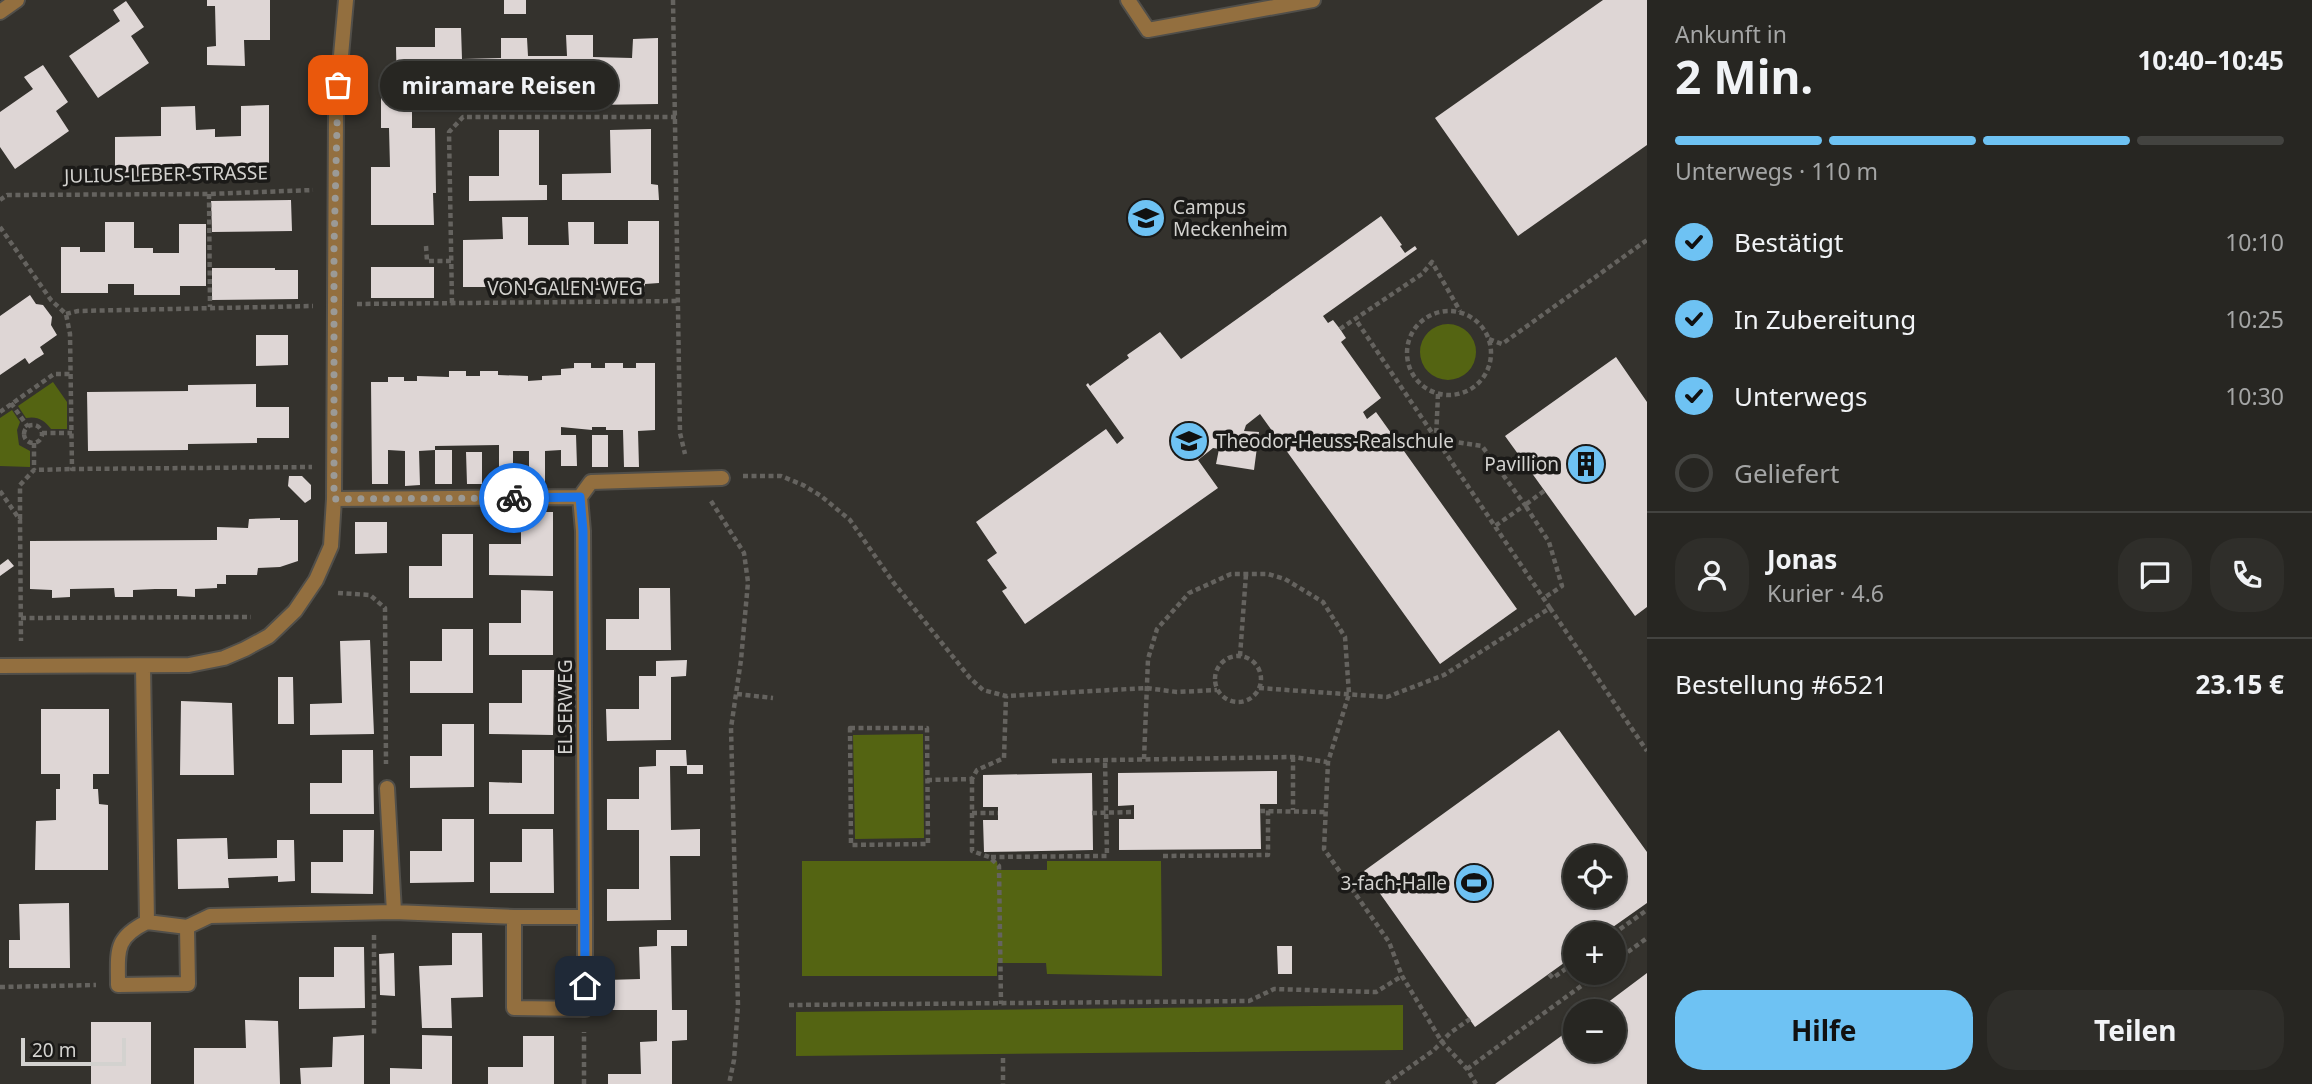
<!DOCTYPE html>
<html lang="de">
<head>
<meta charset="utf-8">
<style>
	body { margin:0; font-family:"Noto Sans",sans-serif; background:#2f2e2a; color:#f1f3f6; height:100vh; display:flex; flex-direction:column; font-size:26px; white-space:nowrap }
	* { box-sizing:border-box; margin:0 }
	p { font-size:23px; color:#a4a5a5 }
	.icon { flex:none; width:38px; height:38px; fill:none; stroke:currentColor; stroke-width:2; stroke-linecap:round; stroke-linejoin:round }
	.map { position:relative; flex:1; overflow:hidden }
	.sheet { display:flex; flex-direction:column; background:#272622; width:665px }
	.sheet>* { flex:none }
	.tools { position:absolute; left:1563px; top:845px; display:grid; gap:14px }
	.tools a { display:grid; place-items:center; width:63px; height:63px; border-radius:50%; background:#272622; box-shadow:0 2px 5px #0004,0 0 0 2px #434340; font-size:35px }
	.scale { position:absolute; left:21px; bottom:18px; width:105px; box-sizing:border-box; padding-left:7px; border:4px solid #d3d2cf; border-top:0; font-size:19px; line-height:24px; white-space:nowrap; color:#d3d2cf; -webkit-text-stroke:5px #1b1a18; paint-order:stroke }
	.pin { position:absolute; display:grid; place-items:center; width:60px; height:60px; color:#fff; margin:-30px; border-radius:14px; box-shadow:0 4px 10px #0006 }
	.courier { position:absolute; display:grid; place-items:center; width:70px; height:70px; margin:-35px; border:5px solid #1a73e8; border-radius:50%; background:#fff; color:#222; box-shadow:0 2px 9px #0007 }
	.bubble { position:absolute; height:49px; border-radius:24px; background:#272622; box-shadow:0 2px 5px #0004,0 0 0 2px #434340; font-size:23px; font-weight:700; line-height:49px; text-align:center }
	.head em { font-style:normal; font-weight:700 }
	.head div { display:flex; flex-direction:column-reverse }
	.head { display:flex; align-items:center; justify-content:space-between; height:119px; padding:0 28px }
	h1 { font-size:46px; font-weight:700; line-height:52px }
	.bar { display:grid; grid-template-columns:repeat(4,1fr); gap:10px 7px; align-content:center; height:84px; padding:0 28px }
	.bar i { height:9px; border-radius:5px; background:#434340 }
	.bar .selected { background:#6ec2f3 }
	.bar p { grid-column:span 4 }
	.line { display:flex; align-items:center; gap:18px; padding:0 28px; border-top:2px solid #434340 }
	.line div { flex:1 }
	.round { display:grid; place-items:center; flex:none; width:74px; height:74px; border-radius:28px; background:#2f2e2a }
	ol { padding:0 28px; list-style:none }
	li { display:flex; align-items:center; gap:21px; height:77px }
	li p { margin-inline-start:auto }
	li .icon { padding:7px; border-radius:50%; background:#6ec2f3; color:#111; stroke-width:4 }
	li:last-child { color:#a4a5a5 }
	li i { width:38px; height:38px; border:4px solid #434340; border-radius:50% }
	.primary-button { display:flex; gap:14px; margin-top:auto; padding:14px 28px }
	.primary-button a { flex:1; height:80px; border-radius:28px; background:#6ec2f3; color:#111; font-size:28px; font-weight:700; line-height:80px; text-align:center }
	.primary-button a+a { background:#2f2e2a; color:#f1f3f6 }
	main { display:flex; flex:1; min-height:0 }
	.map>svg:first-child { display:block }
	.green { fill:#546412 }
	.building { fill:#ded6d5; fill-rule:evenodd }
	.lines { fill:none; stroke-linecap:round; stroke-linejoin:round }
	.service-casing { stroke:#514f4a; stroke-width:18 }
	.minor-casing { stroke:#514f4a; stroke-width:18 }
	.path { stroke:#65635f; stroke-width:4.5; stroke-dasharray:5 3.5; stroke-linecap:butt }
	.service { stroke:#936f3f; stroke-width:14 }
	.minor { stroke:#936f3f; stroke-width:14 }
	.done { stroke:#9b9a96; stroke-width:7; stroke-dasharray:0 12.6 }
	.route { stroke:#1a73e8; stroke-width:9 }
	.labels { text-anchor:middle; stroke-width:7; stroke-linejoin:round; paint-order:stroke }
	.street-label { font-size:19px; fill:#d3d2cf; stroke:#1b1a18 }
	.poi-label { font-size:19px; fill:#d3d2cf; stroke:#1b1a18; text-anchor:start }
</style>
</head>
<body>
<main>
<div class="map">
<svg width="1647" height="1084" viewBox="0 0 1647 1084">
	<rect width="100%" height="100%" fill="#34322d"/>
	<path class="green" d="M1420 352a28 28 0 1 1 56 0a28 28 0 1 1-56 0Z
		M53 382 67 402V429H51C44 420 38 416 26 418L18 406Z
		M12 410 20 422 17 430 19 445 30 451V467L0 466V418Z
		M923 734 924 838 855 839 853 735Z
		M802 861H997L998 870H1047V861H1161L1162 976 1047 974 1046 963H997V976H802Z
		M1403 1005V1050L796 1056V1012Z"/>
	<path class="building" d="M207 0H270V40H244L245 66 207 65V47L216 46 215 6H207Z
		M504 0H526V14H504Z
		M1603 0H1647V145L1518 236 1435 118Z
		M126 1 144 27 131 36 149 63 98 98 69 56 120 21 113 10Z
		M435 28H461L462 59 501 58V38H527L528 56H567L566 35H593V57L632 58 633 39 658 38V104L593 105V102L462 105V95L412 94V128H435L436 193H433L434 225H371V167H390L389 128H381V95L397 94 396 47H435Z
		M43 65 68 102 56 111 69 131 15 169 0 147V112L33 89 24 77Z
		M269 105V170H244V176L196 177V168L167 169V178H115V137L161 136V107L195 106 196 130 215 129V137L241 136V106Z
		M651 129V184L658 185 659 200H562V174L611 173 610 130Z
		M499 130H539V185H547V200L469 201V176H499Z
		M291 200 292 231 212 232 211 201Z
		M1381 216 1402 245 1400 246 1405 253 1415 246 1417 249 1323 316 1328 323 1333 320 1340 329 1346 338 1341 342 1381 398 1363 412 1367 419 1376 412 1517 609 1440 664 1260 414 1246 425 1244 431 1259 432 1254 470 1216 464 1219 449 1213 448 1198 460 1218 488 1025 624 1002 591 1007 588 987 560 997 553 976 522 1106 429 1117 444 1124 438 1086 385 1088 383 1090 386 1129 358 1127 355 1160 332 1181 359Z
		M502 217H528V245H569L568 222H594V244H628V221H659V283L645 284V292H594V284H580V292H528V280H514V287H463V240L503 239Z
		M105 222H134V248H153V253H179V224H206V286H180V295H134V284H108V293H61V247H80V252H105Z
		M371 267H434V298H371Z
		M212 268H275V270H298V299L212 300Z
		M30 295 36 304 43 305 52 317 51 325 57 335 40 347 44 354 36 359 29 364 25 358 0 375V316Z
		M256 335H288V365L256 366Z
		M1616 357 1647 402V607L1635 616 1505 436Z
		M574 363H591V368H605V363H623V368H636V363H655V430L638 431 639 467H624L623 430H606V427H592V430L561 427V435H576L577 466H561V450L545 451V484H529V451H513V483H499V445L435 446V450H452V484H435V450L419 451 420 485 405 486V451L388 450V484H372L371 382H388V377H404V381H417V376L449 377V371H466V376H480V371H498V375L528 376V381L542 380V376L561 375V369L574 368Z
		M256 384V407H289V438H257V443L188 444V450L88 451 87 392 188 391V385Z
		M592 435H608V467H592Z
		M466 452H482V484H467Z
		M289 476H302L311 485V499L305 503 288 486Z
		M521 512H553V576L489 575V544H521Z
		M280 518V520H298V561L280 567 258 568 257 575H226V584H217V588L195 589V597L177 596V589H155L133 590V597H115L114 588 70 589V597L52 598V590L30 589V541L217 540V527L248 528 249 519Z
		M355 522H387V553L355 554Z
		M442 534H473V598H409V566H442Z
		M8 559 14 566 0 576V565Z
		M639 588H670L671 650H606V619H639Z
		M521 590 553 591V655H489V623H521Z
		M442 629H473V693H410V661H442Z
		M370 640 374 734 310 735V704L342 703 340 641Z
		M687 660 686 676 671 677V740L607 741 606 709H639V676H656V661Z
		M522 670H554L553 735 489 734V703H522Z
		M278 677H293L294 724H278Z
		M181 701 232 703 234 775H180Z
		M41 709H109V774H93V789H98L99 804 108 805V870H35L36 821 56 820V789H60V774H41Z
		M442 724H474V787L410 788V756H442Z
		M1559 730 1647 852V903L1603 934H1575V955L1475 1027 1364 871ZM1575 858H1614V896H1575Z
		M342 750H373L374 814H310V783H342Z
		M522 750H554V814H489V782L522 783Z
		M656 750H686L687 766H670L671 830 700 829V856H670L671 920 607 921V889H639V830H607V799H639V767L656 766Z
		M687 765H703V774H687Z
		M1277 771V804H1260L1261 849 1119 850V819H1134V805L1118 806V773Z
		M1092 773 1093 850 984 852 983 820H998V807H983V775Z
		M442 819H474V882L410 883V851H442Z
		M522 829H553L554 893H490V862H522Z
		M343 830H374L373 894 311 893V862H343Z
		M227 838 228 859 277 858V840H294L295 881 278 882V876L228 878 229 888 178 889 177 839Z
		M69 903 70 968H9V940H20L19 904Z
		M657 930H687V946H671L672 1010H687V1040L672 1041V1084H608V1074H641L640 1042 657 1041V1010H607V980L640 979 639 947 657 946Z
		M452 933H482L483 997 451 998 452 1028H422L419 966 452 965Z
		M1277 946H1292V974H1278Z
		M334 947H364L365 1008 299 1009V977H334Z
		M394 953 395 996 380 995 379 954Z
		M1647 973V1084H1495L1575 1026V1050H1614V1012H1595Z
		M245 1020 278 1021 280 1084H194V1048H246Z
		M91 1022H151V1084H91Z
		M364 1035V1084H301L300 1068 332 1067 333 1037Z
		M422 1035 452 1036V1084H390V1068L422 1069Z
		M523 1036H554V1084H488V1067H523Z"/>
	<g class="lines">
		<defs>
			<path id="service" d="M1128 0 1148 30 1313 0"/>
			<path id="minor" d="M0 12 17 0
				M580 497 583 531 585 917
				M334 499 580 497 591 482 722 478
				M0 666 189 665 224 658 245 649 269 636 295 611 316 580 331 546 334 499 336 111 346 0
				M143 666 147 922C114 938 118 951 118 985L188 984 187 927 147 922
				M387 788 394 912
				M187 927 210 916 394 912 514 917V1008L585 1009V917H514"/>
		</defs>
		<use href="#service" class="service-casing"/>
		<use href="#minor" class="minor-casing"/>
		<path class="path" d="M673 0 680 433 685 454
			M209 194 210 307
			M0 200 7 195 209 194 313 190
			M0 227 51 300 66 314 70 334 72 469 312 467
			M426 246 427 261H451
			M452 303 449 132 463 117H676
			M357 304 678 301
			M1407 353a42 42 0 1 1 84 0a42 42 0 1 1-84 0Z
			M66 314 78 311 313 306
			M1340 329 1422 274 1432 262 1460 311
			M1489 339 1502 344 1647 240
			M1438 394 1436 439 1482 446 1525 505 1495 526
			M11 403 28 427
			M0 412 54 374H71
			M24 434a9 9 0 1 1 18 0a9 9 0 1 1-18 0Z
			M42 433H72
			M34 443V470
			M743 476H781L803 485 821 496 850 520 893 582 970 678 983 690 1006 696 1146 688 1177 692 1217 690
			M0 491 20 520 21 641
			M1544 491 1525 505 1549 542 1562 586 1544 598
			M711 501 744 553 748 582 741 660 731 728 738 1006 734 1060 729 1084
			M20 519V485L34 470 72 469
			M338 593 370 595 385 608 386 764
			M1550 608 1647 751
			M21 618 251 617
			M1240 656 1246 574
			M1215 679a23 23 0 1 1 46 0a23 23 0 1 1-46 0Z
			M1259 688 1387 697 1444 675 1550 608 1356 320
			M737 694 773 698
			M850 728H927L928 844 851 845Z
			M1293 757V810
			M1144 759 1148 659 1157 629 1189 593 1231 574H1268L1285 579 1323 602 1345 637 1349 694 1328 762 1324 849 1389 942 1402 976 1442 1042 1467 1069 1476 1084
			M1052 761 1293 757 1327 762
			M972 779V851L989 857 999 866 1001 1004
			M927 780 972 779 977 770 1004 758 1006 696
			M1260 811 1325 812
			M972 813H998
			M1092 813 1134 812
			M1163 856 1268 855V810
			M991 857 1107 856 1105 760
			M1613 934 1647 910
			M374 935V1036
			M1614 962 1647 938
			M1549 974 1553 978 1575 962
			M0 987 96 985
			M789 1005 1249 1001 1274 989 1376 992 1402 976
			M1003 1058V1084
			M1467 1069 1599 973
			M584 1084V1032
			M1386 1084 1434 1050 1450 1033 1470 1019"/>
		<use href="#service" class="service"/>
		<use href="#minor" class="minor"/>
	</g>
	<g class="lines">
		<path class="done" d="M338 85 334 247V499L514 498"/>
		<path class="route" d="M514 498 580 497 583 531 585 986"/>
	</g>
	<defs>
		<symbol id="school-disc" viewBox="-11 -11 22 22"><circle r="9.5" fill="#6ec2f3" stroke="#1b1a18"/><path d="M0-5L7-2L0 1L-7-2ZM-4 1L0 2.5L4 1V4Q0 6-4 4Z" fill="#111"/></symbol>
		<symbol id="building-disc" viewBox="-11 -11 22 22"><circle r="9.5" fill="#6ec2f3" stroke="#1b1a18"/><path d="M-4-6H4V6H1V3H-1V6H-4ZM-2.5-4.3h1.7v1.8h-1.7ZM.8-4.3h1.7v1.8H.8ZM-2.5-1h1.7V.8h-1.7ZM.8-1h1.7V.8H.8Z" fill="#111"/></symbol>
		<symbol id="stadium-disc" viewBox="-11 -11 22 22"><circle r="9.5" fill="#6ec2f3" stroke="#1b1a18"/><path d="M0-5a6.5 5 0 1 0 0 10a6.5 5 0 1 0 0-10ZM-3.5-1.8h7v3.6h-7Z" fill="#111"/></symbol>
	</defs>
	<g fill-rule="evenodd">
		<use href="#school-disc" x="1124" y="196" width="44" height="44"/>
		<use href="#school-disc" x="1167" y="419" width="44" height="44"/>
		<use href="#building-disc" x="1564" y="442" width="44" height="44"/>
		<use href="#stadium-disc" x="1452" y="861" width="44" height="44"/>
	</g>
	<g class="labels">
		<g class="street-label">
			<text transform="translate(166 174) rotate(-1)" y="7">JULIUS-LEBER-STRASSE</text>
			<text x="565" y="295">VON-GALEN-WEG</text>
			<text transform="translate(565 707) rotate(-90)" y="7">ELSERWEG</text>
		</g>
		<g class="poi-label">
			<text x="1173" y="214">Campus<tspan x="1173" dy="22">Meckenheim</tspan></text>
			<text x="1216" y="448">Theodor-Heuss-Realschule</text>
			<text x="1559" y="471" text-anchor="end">Pavillion</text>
			<text x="1447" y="890" text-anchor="end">3-fach-Halle</text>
		</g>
	</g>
</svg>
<div class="tools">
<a><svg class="icon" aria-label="locate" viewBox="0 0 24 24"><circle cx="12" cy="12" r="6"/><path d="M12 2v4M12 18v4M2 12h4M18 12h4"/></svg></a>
<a>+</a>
<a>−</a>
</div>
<div class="scale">20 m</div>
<div class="pin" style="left:338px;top:85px;background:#ea580c"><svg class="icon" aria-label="bag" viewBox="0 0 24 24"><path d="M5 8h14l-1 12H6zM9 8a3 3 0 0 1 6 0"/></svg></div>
<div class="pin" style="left:585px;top:986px;background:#1f2937"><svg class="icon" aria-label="home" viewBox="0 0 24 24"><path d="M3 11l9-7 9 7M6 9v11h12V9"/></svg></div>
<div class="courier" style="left:514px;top:498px"><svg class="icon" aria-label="bike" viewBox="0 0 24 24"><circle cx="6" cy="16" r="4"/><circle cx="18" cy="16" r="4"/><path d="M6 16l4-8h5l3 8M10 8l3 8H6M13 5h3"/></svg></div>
<div class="bubble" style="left:380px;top:61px;width:238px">miramare Reisen</div>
</div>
<section class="sheet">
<div class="head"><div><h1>2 Min.</h1><p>Ankunft in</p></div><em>10:40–10:45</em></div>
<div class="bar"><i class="selected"></i><i class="selected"></i><i class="selected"></i><i></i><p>Unterwegs · 110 m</p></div>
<ol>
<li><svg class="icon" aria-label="check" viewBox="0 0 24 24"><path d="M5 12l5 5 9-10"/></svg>Bestätigt<p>10:10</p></li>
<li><svg class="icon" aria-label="check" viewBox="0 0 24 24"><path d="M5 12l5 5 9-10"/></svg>In Zubereitung<p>10:25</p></li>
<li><svg class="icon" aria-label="check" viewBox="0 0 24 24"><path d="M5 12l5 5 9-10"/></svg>Unterwegs<p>10:30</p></li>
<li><i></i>Geliefert</li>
</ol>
<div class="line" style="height:126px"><a class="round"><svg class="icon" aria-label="person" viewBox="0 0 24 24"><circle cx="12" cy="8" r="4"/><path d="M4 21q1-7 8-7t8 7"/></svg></a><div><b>Jonas</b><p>Kurier · 4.6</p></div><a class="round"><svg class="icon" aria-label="chat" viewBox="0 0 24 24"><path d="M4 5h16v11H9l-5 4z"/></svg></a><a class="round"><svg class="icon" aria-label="phone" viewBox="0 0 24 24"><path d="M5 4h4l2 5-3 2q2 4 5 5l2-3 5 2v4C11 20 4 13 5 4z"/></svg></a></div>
<div class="line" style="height:91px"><div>Bestellung #6521</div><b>23.15 €</b></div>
<div class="primary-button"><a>Hilfe</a><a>Teilen</a></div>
</section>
</main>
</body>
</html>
